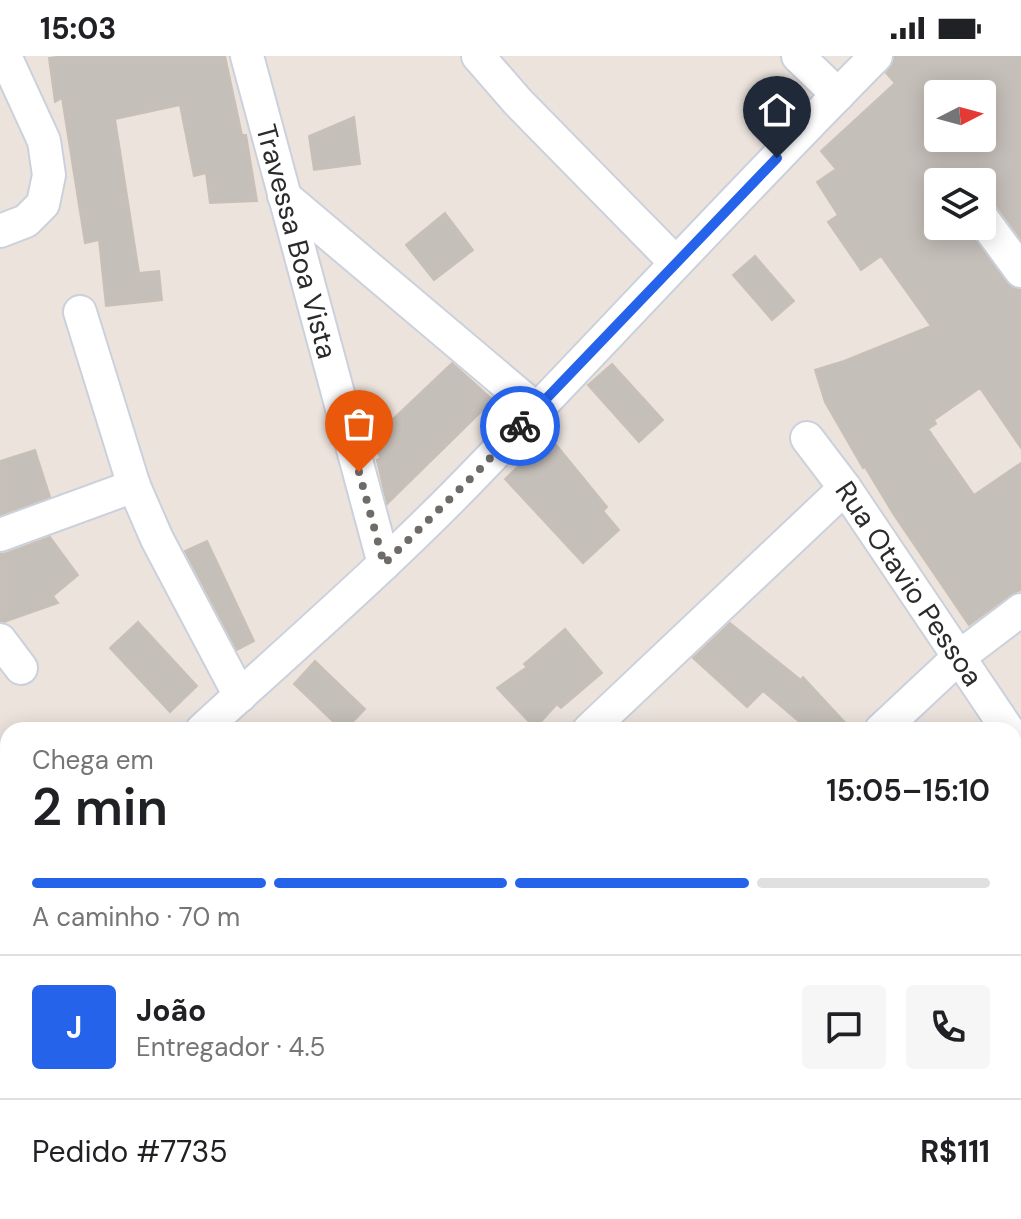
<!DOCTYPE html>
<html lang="pt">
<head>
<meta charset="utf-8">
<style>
	body { margin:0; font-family:"DM Sans",sans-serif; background:#f6f6f6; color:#202124; height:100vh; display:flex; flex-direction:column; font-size:30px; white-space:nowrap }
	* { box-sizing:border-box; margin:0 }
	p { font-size:26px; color:#757577 }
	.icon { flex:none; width:44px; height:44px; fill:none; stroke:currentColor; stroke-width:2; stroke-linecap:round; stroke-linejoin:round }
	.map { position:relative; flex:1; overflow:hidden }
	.details { position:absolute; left:0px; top:666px; width:1022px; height:498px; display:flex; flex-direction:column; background:#fff; border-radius:24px 24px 0 0; box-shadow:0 4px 20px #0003 }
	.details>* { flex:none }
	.needle { width:52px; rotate:84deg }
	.controls { position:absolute; left:924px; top:24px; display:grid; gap:16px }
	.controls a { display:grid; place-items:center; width:72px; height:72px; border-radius:8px; background:#fff; box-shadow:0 4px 20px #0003; font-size:40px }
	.pin { position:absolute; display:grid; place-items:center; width:68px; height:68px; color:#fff; margin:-82px -34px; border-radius:50% 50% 50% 0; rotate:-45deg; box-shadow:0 0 8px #0007 }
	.pin .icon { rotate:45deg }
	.courier { position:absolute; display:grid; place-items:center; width:80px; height:80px; margin:-40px; border:6px solid #2563eb; border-radius:50%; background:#fff; color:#222; box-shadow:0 2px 10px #0007 }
	.head em { font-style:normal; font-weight:600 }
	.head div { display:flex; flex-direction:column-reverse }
	.head { display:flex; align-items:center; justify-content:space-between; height:136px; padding:0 32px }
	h1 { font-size:52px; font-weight:600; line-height:60px }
	.bar { display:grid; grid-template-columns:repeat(4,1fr); gap:12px 8px; align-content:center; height:96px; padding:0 32px }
	.bar i { height:10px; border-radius:6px; background:#e0e0e0 }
	.bar .active { background:#2563eb }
	.bar p { grid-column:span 4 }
	.line { display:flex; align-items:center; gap:20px; padding:0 32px; border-top:2px solid #e0e0e0 }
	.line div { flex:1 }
	.round { display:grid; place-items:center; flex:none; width:84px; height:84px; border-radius:8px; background:#f6f6f6 }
	.status { display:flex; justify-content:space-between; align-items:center; height:56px; padding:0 40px; background:#fff; direction:ltr }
	.status svg { height:22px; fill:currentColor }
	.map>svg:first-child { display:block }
	.building { fill:#c5bfb9; stroke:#c8bfb7; stroke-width:2; fill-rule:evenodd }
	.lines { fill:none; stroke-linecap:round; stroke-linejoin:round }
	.minor-casing { stroke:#cbd1dc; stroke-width:36 }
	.minor { stroke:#fff; stroke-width:32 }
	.done { stroke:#6f6b69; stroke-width:8; stroke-dasharray:0 14.4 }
	.route { stroke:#2563eb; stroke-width:10 }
	.labels { text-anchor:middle; stroke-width:7; stroke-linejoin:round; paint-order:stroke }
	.street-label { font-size:28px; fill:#2b2b2b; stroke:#fff }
</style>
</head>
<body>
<div class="status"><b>15:03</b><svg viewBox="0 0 49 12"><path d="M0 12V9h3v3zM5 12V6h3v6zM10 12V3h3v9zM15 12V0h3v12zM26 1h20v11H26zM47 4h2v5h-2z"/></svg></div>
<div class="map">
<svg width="1021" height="1163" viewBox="0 0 1021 1163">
	<rect width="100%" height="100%" fill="#ece3dd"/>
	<path class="building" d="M64 0H225L242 79H246L257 145 210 147 206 117 194 120 180 49 115 63 139 217 159 215 162 244 106 250 99 184 85 187 62 42 55 46 49 2Z
		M894 0H1021V183L997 150 990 145 982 143V126H938V170H965L1006 226 1013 232 1021 234V392L980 332 934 364 936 368 928 373 974 439 1021 407V534L1010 539 969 569 894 459 865 411 863 412 825 346 815 314 844 305 931 270 881 200 861 214 828 166 838 159 817 126 836 113 821 95 895 27 886 17 894 6ZM938 38H982V82H938Z
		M354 61 360 108 314 114 309 80Z
		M445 157 473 194 434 224 406 189Z
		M755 200 794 245 772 264 733 219Z
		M452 307 493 344 387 448 377 404 380 402 373 382Z
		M612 308 663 364 639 386 588 329Z
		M544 374 607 451 603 455 619 474 583 507 505 423 528 401 523 395Z
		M35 394 50 441 0 459V405Z
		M50 481 78 519 53 540 58 547 4 566 0 565V498L7 497Z
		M207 485 254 585 237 594 185 495Z
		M138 566 197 630 170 656 110 592Z
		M730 567 801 624 803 621 852 674H809L763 635 747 651 693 602Z
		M565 573 602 617 561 652 557 648 535 672 497 632 527 611 524 608Z
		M315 605 365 653 345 674H342L294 628Z"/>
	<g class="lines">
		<defs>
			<g id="minor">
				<path id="s1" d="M247 0 384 508"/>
				<path d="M478 0 518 46 676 207"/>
				<path d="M798 0 838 39"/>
				<path d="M284 140 536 353"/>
				<path d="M982 162 1021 215"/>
				<path d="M0 175 26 165 43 148 49 119 44 85 5 0"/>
				<path d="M80 256 134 430 157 483 240 640"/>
				<path id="s2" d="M807 382 845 432 1008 674"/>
				<path d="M0 479 134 430"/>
				<path d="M0 584 21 612"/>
				<path d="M202 674C296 588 393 504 481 412 613 275 742 135 876 0"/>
				<path d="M589 674 845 432"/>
				<path d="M881 674 959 601 1021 554"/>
				<path d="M1014 838 1021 831"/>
				<path d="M0 877 8 869"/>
				<path d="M1014 1066 1021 1061"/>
				<path d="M0 1118 8 1119"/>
				<path d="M509 1156 608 1163"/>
				<path d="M882 1156 887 1163"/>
				<path d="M819 1163 844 1156"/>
			</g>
		</defs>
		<use href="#minor" class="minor-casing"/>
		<use href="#minor" class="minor"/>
	</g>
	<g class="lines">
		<path class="done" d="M359 416 384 508 480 413 520 370"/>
		<path class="route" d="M520 370 777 102"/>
	</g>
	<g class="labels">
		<g class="street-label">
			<text dy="10" stroke="none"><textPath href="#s1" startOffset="192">Travessa Boa Vista</textPath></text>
			<text dy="10" stroke="none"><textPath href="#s2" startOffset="178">Rua Otavio Pessoa</textPath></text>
		</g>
	</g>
</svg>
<div class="controls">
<a><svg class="needle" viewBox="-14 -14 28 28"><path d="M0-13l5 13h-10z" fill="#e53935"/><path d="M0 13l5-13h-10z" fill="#757577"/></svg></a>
<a><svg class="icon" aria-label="layers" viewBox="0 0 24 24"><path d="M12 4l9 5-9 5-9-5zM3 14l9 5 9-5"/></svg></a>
</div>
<div class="pin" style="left:359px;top:416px;background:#ea580c"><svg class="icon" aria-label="bag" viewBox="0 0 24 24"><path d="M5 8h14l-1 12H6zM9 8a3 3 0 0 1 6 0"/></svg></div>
<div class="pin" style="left:777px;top:102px;background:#1f2937"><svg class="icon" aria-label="home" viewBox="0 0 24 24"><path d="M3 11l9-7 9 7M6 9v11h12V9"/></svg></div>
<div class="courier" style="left:520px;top:370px"><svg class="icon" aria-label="bike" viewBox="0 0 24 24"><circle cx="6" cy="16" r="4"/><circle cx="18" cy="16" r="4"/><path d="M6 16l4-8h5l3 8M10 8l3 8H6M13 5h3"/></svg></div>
<section class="details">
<div class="head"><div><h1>2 min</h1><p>Chega em</p></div><em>15:05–15:10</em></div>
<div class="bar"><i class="active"></i><i class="active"></i><i class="active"></i><i></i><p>A caminho · 70 m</p></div>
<div class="line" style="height:144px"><b class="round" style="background:#2563eb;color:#fff">J</b><div><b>João</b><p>Entregador · 4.5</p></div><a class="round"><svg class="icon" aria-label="chat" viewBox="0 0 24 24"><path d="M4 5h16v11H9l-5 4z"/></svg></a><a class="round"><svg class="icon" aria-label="phone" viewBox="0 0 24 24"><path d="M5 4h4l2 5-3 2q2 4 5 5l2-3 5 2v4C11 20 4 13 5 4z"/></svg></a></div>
<div class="line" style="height:104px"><div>Pedido #7735</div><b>R$111</b></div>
</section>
</div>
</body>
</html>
